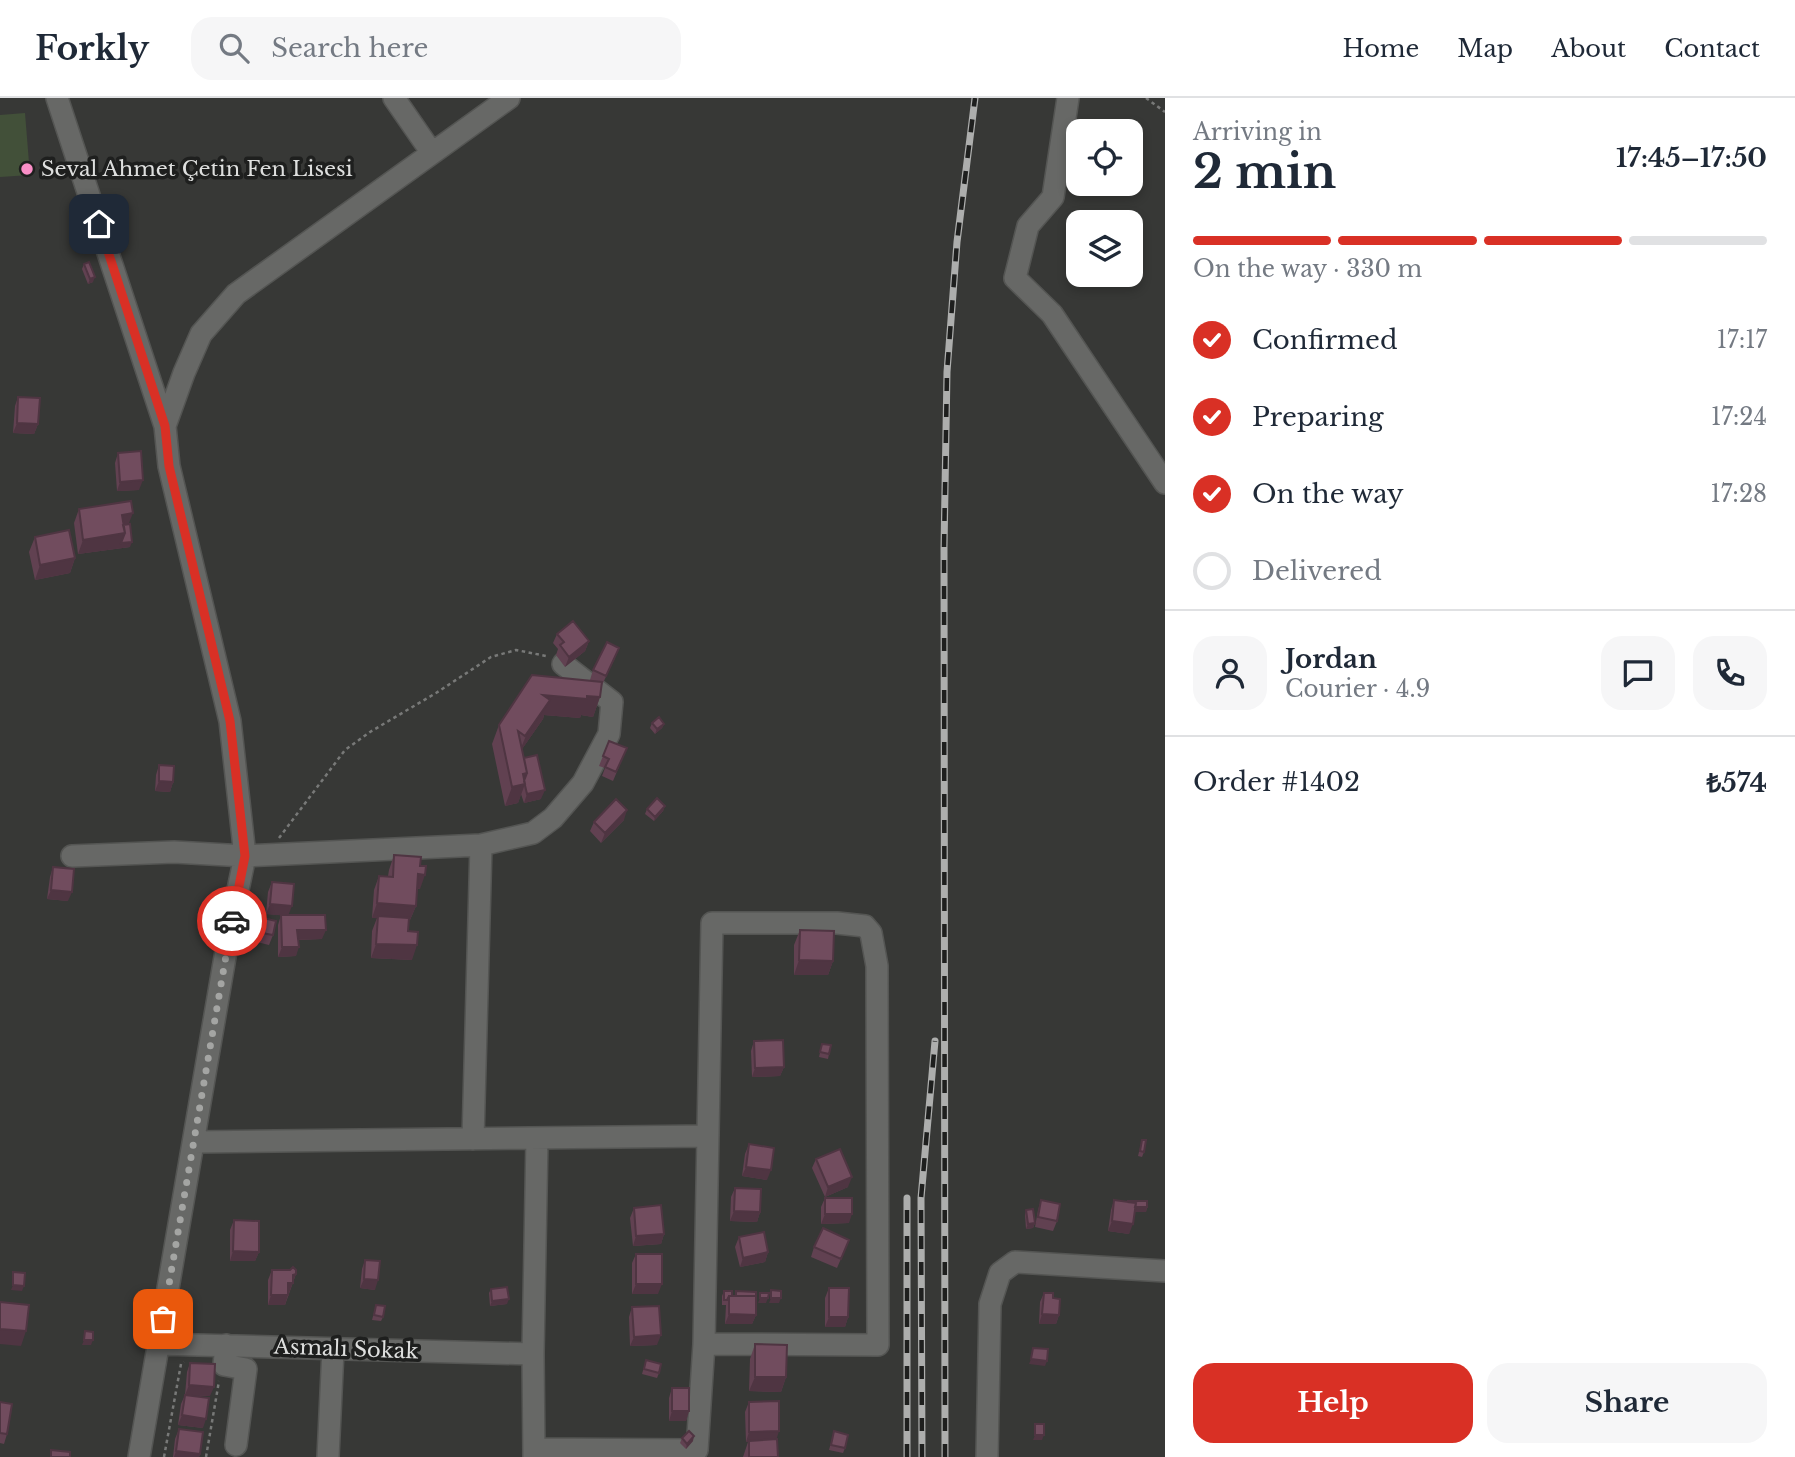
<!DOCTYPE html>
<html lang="en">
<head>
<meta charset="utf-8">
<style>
	body { margin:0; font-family:"Libre Baskerville",serif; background:#f6f6f7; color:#1f2937; height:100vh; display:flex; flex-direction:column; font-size:26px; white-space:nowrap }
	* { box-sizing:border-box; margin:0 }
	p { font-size:23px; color:#747a83 }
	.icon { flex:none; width:38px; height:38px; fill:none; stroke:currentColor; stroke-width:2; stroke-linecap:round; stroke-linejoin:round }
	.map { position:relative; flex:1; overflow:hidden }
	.sheet { display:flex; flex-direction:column; background:#fff; width:630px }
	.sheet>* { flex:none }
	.tools { position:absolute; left:1066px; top:21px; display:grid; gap:14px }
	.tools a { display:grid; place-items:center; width:77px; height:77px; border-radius:14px; background:#fff; box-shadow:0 4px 10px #0003; font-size:35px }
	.pin { position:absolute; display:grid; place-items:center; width:60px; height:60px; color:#fff; margin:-30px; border-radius:14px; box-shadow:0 4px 10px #0006 }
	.courier { position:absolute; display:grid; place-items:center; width:70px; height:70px; margin:-35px; border:5px solid #d93025; border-radius:50%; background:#fff; color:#222; box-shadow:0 2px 9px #0007 }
	.overview em { font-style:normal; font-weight:700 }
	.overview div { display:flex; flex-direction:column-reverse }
	.overview { display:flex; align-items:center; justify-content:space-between; height:119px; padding:0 28px }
	h1 { font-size:46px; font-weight:700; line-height:52px }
	.bar { display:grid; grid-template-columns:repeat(4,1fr); gap:10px 7px; align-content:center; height:84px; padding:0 28px }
	.bar i { height:9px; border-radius:5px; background:#e0e1e3 }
	.bar .current { background:#d93025 }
	.bar p { grid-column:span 4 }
	.line { display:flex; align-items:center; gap:18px; padding:0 28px; border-top:2px solid #e0e1e3 }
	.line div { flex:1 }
	.round { display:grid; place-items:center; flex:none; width:74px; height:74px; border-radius:21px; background:#f6f6f7 }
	ol { padding:0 28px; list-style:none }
	li { display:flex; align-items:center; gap:21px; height:77px }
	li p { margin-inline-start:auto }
	li .icon { padding:7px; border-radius:50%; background:#d93025; color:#fff; stroke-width:4 }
	li:last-child { color:#747a83 }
	li i { width:38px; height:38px; border:4px solid #e0e1e3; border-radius:50% }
	.cta { display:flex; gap:14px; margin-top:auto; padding:14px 28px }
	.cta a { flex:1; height:80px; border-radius:21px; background:#d93025; color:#fff; font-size:28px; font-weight:700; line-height:80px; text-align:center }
	.cta a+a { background:#f6f6f7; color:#1f2937 }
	header { display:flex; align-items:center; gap:42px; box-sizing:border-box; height:98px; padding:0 35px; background:#fff; border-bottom:2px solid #e0e1e3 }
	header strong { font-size:33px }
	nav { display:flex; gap:38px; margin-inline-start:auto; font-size:24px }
	.search { width:490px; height:63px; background:#f6f6f7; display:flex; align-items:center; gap:18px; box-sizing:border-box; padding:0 24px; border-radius:21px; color:#747a83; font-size:26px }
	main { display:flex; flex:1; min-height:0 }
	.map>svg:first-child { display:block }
	.green { fill:#425039 }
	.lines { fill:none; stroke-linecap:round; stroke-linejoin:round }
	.minor-casing { stroke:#545553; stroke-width:24 }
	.path { stroke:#787978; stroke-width:2.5; stroke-dasharray:3.5 3.5; stroke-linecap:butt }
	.minor { stroke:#676866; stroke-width:21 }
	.rail-casing { stroke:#adaead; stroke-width:7 }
	.rail { stroke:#1e1f1e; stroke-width:4.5; stroke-dasharray:13; stroke-linecap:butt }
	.wall { fill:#614151 }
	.shaded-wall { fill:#4f3542 }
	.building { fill:#714c5e; stroke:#4f3542; stroke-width:2 }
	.done { stroke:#a4a5a3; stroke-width:7; stroke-dasharray:0 12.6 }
	.route { stroke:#d93025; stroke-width:9 }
	.poi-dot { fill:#fa8fc7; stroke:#1e1f1e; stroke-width:2.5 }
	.labels { text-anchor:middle; stroke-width:7; stroke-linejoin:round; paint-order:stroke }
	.poi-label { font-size:21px; fill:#dedfde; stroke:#1e1f1e; text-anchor:start }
	.street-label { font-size:21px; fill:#dedfde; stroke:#1e1f1e }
</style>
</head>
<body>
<header>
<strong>Forkly</strong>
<div class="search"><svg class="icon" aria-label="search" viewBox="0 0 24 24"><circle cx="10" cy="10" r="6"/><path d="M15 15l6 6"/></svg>Search here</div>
<nav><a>Home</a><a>Map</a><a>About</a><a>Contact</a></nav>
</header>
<main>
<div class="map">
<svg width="1165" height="1359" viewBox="0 0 1165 1359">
	<rect width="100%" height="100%" fill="#373836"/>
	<path class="green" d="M25 15 30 77 0 79V17Z"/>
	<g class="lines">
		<defs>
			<path id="minor" d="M57 0 165 328
				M394 0 432 55
				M1068 0 1053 99 1028 128 1015 180 1052 216 1165 385
				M72 758 174 754 245 758 481 747 533 735 553 720 583 685 609 636 612 604 563 566
				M473 1041 481 747
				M194 1044 708 1038
				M158 1246 533 1256
				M226 1247 224 1267 246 1271 236 1347
				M534 1351 697 1352 704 1246 878 1247 877 868 871 835 865 828 837 825H712L704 1246
				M139 1359 230 830 245 758 230 623 169 368 165 328 184 275 201 236 236 196 509 0
				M328 1359 333 1252
				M534 1359 533 1256 537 1040
				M987 1359 990 1206 1000 1175 1015 1164 1165 1173"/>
		</defs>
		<use href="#minor" class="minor-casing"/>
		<path class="path" d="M1146 0 1165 14
			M279 740 345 652 370 634 436 595 491 559 516 552 546 558
			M164 1359 181 1266 184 1264
			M206 1359 219 1283"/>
		<use href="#minor" class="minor"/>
		<defs>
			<path id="rail" d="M907 1359V1100
				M922 1359 921 1100 935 943
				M945 1359 944 450 947 274 957 144 975 0"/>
		</defs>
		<use href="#rail" class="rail-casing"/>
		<use href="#rail" class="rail"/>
	</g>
	<path class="wall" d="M84 166 93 184 88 186 82 171Z
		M18 299 38 326 34 336 13 335 15 308Z
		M118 355 139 392 117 393 115 365Z
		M79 411 129 426 130 449 78 456 74 425Z
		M35 439 75 460 70 475 35 482 29 454Z
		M557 536 589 543 585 553 565 569 556 557 558 551 553 545Z
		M615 560 602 587H601L600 599 593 619 581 617 580 620 544 617 543 621 522 651 524 660 541 701 524 705 521 696 518 705 505 708 492 646 499 627 593 583 590 582 593 572Z
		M652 625 664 626 662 630 655 636 650 630Z
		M627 650 613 683 602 678 605 670 599 668 603 658Z
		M159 667 173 684 170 694 155 693 156 677Z
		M665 708 663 713 654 723 645 716 647 711Z
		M624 722 601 745 590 733 594 724Z
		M394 757 420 768V791H417L416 808 410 822H409L408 833 412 862 371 860 372 833 377 820H372L374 792 379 778H388L389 772Z
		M53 769 68 803 47 801 50 779Z
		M272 784 289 817 322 841 298 842 296 858 278 859V827L281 817 266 816 268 794Z
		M259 819 273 837 269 847 253 843Z
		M800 832 833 863 828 877H794V847Z
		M754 943 784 969 780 978 752 979 751 953Z
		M822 946 829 956 828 961 819 959Z
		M1142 1042 1144 1054 1142 1059 1138 1058Z
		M749 1046 767 1082 742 1078 745 1056Z
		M816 1061 848 1089 825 1099 812 1070Z
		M735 1090 760 1114 757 1124 730 1123 731 1099Z
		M825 1100 849 1125 821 1126V1109Z
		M1041 1102 1057 1123 1053 1133 1035 1129 1038 1112Z
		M1114 1102 1147 1109 1146 1114H1134L1129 1136 1108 1133 1111 1112Z
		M634 1110 664 1136 661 1146 633 1148 630 1120Z
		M1026 1112 1035 1125 1033 1130 1026 1131 1025 1117Z
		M234 1122 259 1154 255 1163H230V1132Z
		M739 1139 768 1154 765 1164 740 1169 735 1149Z
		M849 1142 837 1170 811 1159 814 1149Z
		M636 1156 658 1196H632V1165Z
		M365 1162 375 1192 360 1190 362 1171Z
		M272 1172 296 1176 285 1207H268V1182Z
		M829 1190 848 1219 845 1229H825V1200Z
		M491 1191 507 1206 490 1208 489 1195Z
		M724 1193 732 1198H735L736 1193 756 1217 752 1226H725L726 1207H722V1198Z
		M1044 1195 1053 1200 1059 1217 1056 1226H1039L1040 1204Z
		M376 1207 383 1219 381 1223 372 1222Z
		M632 1209 657 1247 630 1248 629 1219Z
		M755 1246 786 1279 781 1294 749 1293 750 1261Z
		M646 1262 659 1275 657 1280 642 1276Z
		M190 1265 210 1298 186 1297 203 1330 178 1327 181 1306 185 1297 187 1274Z
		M672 1290 689 1313 686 1323H669V1300Z
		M0 1304 7 1336 4 1346 0 1345Z
		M749 1304 777 1341 778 1359H743L748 1344H746L745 1314Z
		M179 1331 200 1356 199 1359H173L175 1341Z
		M834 1333 845 1350 843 1355 829 1352Z
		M682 1340 693 1343 686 1351 680 1345Z"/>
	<path class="shaded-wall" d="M95 179 93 184 88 186 90 181Z
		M17 325 38 326 34 336 13 335Z
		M143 382 139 392 117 393 120 384Z
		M133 415 127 430 120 431 122 417Z
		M125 435 132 444 130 449 78 456 83 442Z
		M75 460 70 475 35 482 40 467Z
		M589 543 585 553 565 569 569 559Z
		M543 597 587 598 600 599 593 619 581 617 580 620 544 617 543 621 518 657Z
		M664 626 662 630 655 636 657 631Z
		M527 675 525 686 518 705 505 708 512 689 523 676Z
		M159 683 173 684 170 694 155 693Z
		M545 692 541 701 524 705 527 696Z
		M665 708 663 713 654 723 655 719Z
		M627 712 624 722 601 745 605 735Z
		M418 776 425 777 420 791 412 790Z
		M51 792 72 794 68 803 47 801Z
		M377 805 416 808 410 822 372 820Z
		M270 806 292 808 288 818 266 816Z
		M297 832H326L322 841 293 842Z
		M376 846 417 847 412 862 371 860Z
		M282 849H299L296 858 278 859Z
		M799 862 833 863 828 877H794Z
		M784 969 780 978 752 979 755 970Z
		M746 1069 771 1072 767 1082 742 1078Z
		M852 1079 848 1089 825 1099 828 1089Z
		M1128 1109H1147L1146 1114H1126Z
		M734 1113 760 1114 757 1124 730 1123Z
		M825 1116H852L849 1125 821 1126Z
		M1112 1123 1133 1126 1129 1136 1108 1133Z
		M1035 1125 1033 1130 1026 1131 1028 1126Z
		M664 1136 661 1146 633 1148 636 1138Z
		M233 1153 259 1154 255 1163H230Z
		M768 1154 765 1164 740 1169 743 1160Z
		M296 1176 289 1195H285L293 1177Z
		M364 1181 378 1182 375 1192 360 1190Z
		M636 1186H662L658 1196H632Z
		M13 1187 24 1188 22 1193 11 1192Z
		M271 1197H288L285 1207H268Z
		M760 1200H768L766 1205H758Z
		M771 1200H781L779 1205H769Z
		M509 1201 507 1206 490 1208 492 1203Z
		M729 1216 756 1217 752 1226H725Z
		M1042 1216 1059 1217 1056 1226H1039Z
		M829 1219H848L845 1229H825Z
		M0 1231 26 1233 21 1248 0 1246Z
		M661 1237 657 1247 630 1248 634 1239Z
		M84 1242H93L91 1247H82Z
		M1031 1261 1047 1263 1045 1268 1029 1266Z
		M755 1279H786L781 1294 749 1293Z
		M189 1287 214 1289 210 1298 185 1297Z
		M672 1313H689L686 1323H669Z
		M182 1317 206 1321 203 1330 178 1327Z
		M779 1333 776 1343 746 1344 749 1334Z
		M1035 1337H1044L1042 1342H1033Z
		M694 1338 693 1343 686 1351 687 1346Z
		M176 1353 200 1356 199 1359H174Z"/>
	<path class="building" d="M89 164 95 179 90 181 84 166Z
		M18 299 40 300 38 326 17 325Z
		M141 353 143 382 120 384 118 355Z
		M131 403 133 415 122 417 125 435 83 442 79 411Z
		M130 426 132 444 121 445 125 435 123 427Z
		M69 432 75 460 40 467 35 439Z
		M573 523 589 543 569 559 560 547 564 544 557 536Z
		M607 544 619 550 606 578 593 572Z
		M532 577 602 584 600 599 587 598V601L543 597 550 602 525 638 518 633 527 675 523 676 525 686 512 689 499 627Z
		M659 619 664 626 657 631 652 625Z
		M609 643 627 650 616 674 605 669 609 661 603 658Z
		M537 657 545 692 527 696 524 683 527 675 524 660Z
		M159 667 174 668 173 684 159 683Z
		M657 700 665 708 655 719 647 711Z
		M616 701 627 712 605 735 594 724Z
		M394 757 421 759 420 768H426L425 777 418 776 416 808 377 805 379 778 393 779Z
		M53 769 74 771 72 794 51 792Z
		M272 784 294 786 292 808 270 806Z
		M281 817H325L326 832H297L299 849H282Z
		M378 818 409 820 408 833 418 834 417 847 376 846Z
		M259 819 276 823 273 837 256 834Z
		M800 832 834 833 833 863 799 862Z
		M783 942 784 969 755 970 754 943Z
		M822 946 831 947 829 956 820 954Z
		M1142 1042H1146L1144 1054 1140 1053Z
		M749 1046 774 1050 771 1072 746 1069Z
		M840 1051 852 1079 828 1089 816 1061Z
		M735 1090 761 1091 760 1114 734 1113Z
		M825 1100H852V1116H825Z
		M1041 1102 1060 1106 1057 1123 1038 1119Z
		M1114 1102 1136 1105 1133 1126 1112 1123Z
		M1128 1103H1147V1109H1135L1136 1105 1128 1104Z
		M661 1107 664 1136 636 1138 634 1110Z
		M1033 1111 1035 1125 1028 1126 1026 1112Z
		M234 1122 259 1123V1154L233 1153Z
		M823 1130 849 1142 841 1161 814 1149Z
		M764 1134 768 1154 743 1160 739 1139Z
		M636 1156H662V1186H636Z
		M365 1162 380 1163 378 1182 364 1181Z
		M293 1169 296 1172V1176L293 1177V1185H288V1197H271L272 1172H290Z
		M13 1174 25 1175 24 1188 13 1187Z
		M507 1189 509 1201 492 1203 491 1191Z
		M829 1190H849L848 1219H829Z
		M771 1192 781 1193V1200H771Z
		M724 1193H732V1198H729L727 1202H724Z
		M736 1193 756 1194V1198H736Z
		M760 1195H769L768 1200H760Z
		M1044 1195H1053V1200L1060 1201 1059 1217 1042 1216Z
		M729 1198H756V1217L729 1216Z
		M0 1204 29 1207 26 1233 0 1231Z
		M376 1207 385 1208 383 1219 374 1217Z
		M659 1208 661 1237 634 1239 632 1209Z
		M85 1233 93 1234V1242H84Z
		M755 1246 787 1247 786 1279H755Z
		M1033 1250 1048 1251 1047 1263 1031 1261Z
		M646 1262 661 1266 659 1275 644 1271Z
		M190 1265 215 1266 214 1289 189 1287Z
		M672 1290H689V1313H672Z
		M185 1297 209 1300 206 1321 182 1317Z
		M779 1303V1333L749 1334V1304Z
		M0 1304 12 1306 7 1336 0 1335Z
		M1035 1326H1044V1337H1035Z
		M179 1331 203 1334 200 1356 176 1353Z
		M689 1333 694 1338 687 1346 682 1340Z
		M834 1333 848 1337 845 1350 831 1347Z
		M777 1341 778 1359H749V1343Z
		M51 1352 70 1354V1359H51Z"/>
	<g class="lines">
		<path class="done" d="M163 1221 232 823"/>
		<path class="route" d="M99 126 165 328 169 368 230 623 245 758 232 823"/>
	</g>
	<circle class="poi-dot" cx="27" cy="71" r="7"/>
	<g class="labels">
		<g class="poi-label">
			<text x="41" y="78">Seval Ahmet Çetin Fen Lisesi</text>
		</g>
		<g class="street-label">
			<text transform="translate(346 1251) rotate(2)" y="7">Asmalı Sokak</text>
		</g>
	</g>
</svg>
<div class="tools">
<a><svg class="icon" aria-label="locate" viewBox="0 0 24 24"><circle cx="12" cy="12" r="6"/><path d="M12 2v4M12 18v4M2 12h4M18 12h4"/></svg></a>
<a><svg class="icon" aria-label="layers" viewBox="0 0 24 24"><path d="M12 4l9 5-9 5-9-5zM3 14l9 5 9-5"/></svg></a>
</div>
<div class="pin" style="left:163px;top:1221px;background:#ea580c"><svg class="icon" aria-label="bag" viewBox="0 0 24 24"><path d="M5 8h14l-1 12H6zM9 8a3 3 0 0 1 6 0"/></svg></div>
<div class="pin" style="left:99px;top:126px;background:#1f2937"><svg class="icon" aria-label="home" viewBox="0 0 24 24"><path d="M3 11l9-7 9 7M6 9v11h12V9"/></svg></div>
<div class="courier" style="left:232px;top:823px"><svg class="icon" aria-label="car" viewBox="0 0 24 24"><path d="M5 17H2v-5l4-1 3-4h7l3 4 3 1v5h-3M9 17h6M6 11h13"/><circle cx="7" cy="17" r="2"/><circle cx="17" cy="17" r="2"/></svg></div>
</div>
<section class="sheet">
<div class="overview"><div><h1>2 min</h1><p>Arriving in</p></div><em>17:45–17:50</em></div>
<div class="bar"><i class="current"></i><i class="current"></i><i class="current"></i><i></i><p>On the way · 330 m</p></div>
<ol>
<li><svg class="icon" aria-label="check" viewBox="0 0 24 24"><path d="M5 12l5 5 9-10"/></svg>Confirmed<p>17:17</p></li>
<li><svg class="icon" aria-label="check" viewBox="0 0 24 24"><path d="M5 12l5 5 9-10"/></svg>Preparing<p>17:24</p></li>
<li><svg class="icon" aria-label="check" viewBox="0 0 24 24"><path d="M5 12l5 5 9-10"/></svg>On the way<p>17:28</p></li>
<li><i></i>Delivered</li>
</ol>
<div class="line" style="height:126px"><a class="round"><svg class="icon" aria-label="person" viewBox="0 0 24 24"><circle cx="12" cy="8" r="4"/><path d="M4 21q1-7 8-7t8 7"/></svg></a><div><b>Jordan</b><p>Courier · 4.9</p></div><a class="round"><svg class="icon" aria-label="chat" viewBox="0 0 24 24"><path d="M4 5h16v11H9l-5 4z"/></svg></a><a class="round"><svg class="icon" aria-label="phone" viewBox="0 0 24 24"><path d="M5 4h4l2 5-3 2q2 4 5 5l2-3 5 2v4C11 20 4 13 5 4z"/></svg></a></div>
<div class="line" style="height:91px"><div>Order #1402</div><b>₺574</b></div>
<div class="cta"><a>Help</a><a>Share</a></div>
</section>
</main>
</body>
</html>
